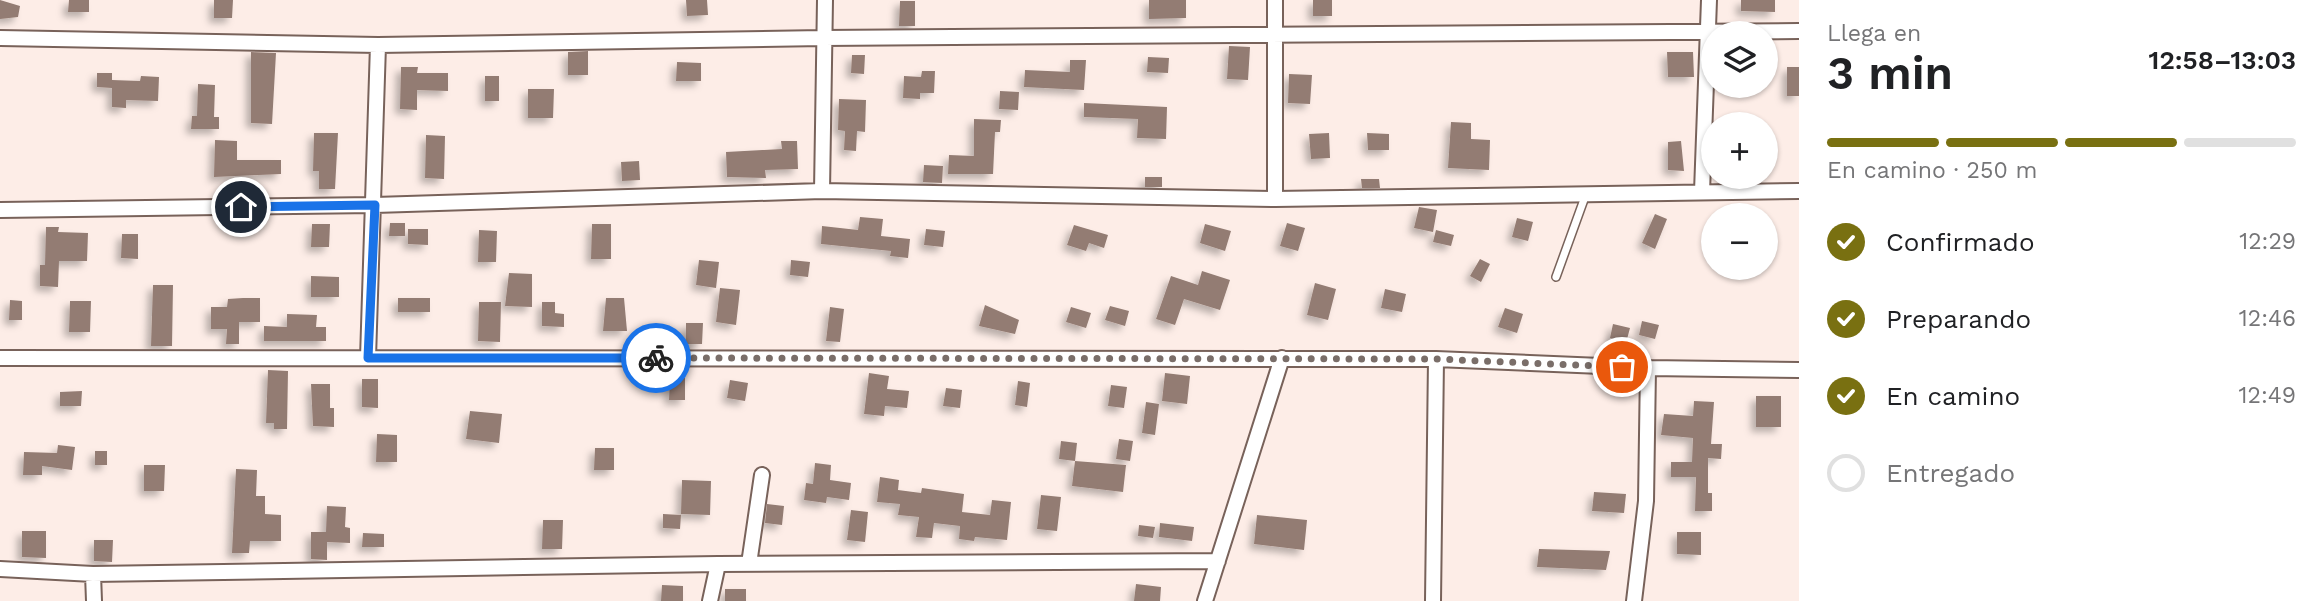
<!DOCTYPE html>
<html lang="es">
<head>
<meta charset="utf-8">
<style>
	body { margin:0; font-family:"Work Sans",sans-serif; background:#f2f2f2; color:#202124; height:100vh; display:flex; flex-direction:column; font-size:26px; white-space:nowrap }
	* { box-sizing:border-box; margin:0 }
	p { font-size:23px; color:#757577 }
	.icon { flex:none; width:38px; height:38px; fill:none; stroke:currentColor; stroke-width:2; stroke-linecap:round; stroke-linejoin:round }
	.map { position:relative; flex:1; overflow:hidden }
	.details { display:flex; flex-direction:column; background:#fff; width:525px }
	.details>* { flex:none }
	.controls { position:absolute; left:1701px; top:21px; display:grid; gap:14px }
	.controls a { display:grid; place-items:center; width:77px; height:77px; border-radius:50%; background:#fff; box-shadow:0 2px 5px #0004; font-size:35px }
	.pin { position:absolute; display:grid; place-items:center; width:60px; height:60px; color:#fff; margin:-30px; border:4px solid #fff; border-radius:50%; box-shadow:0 2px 7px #0007 }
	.courier { position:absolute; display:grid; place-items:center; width:70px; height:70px; margin:-35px; border:5px solid #1a73e8; border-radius:50%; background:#fff; color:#222; box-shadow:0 2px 9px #0007 }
	.head em { font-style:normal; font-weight:600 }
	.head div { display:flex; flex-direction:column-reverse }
	.head { display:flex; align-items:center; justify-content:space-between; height:119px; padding:0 28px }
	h1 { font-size:46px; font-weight:600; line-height:52px }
	.bar { display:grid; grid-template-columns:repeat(4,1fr); gap:10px 7px; align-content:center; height:84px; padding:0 28px }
	.bar i { height:9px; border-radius:5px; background:#e0e0e0 }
	.bar .on { background:#797011 }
	.bar p { grid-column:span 4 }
	ol { padding:0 28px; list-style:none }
	li { display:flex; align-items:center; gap:21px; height:77px }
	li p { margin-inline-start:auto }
	li .icon { padding:7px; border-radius:50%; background:#797011; color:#fff; stroke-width:4 }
	li:last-child { color:#757577 }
	li i { width:38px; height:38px; border:4px solid #e0e0e0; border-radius:50% }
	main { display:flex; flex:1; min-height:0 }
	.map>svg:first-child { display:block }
	.building { fill:#937c73; filter:url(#shadow) }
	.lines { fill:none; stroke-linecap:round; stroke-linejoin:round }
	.service-casing { stroke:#78625a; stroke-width:10 }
	.minor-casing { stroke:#78625a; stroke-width:18 }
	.service { stroke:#fff; stroke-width:7 }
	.minor { stroke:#fff; stroke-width:14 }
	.done { stroke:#7a6e69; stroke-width:7; stroke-dasharray:0 12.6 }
	.route { stroke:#1a73e8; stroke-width:9 }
</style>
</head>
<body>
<main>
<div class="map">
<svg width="1799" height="601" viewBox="0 0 1799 601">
	<defs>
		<filter id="shadow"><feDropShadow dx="-5" dy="5" stdDeviation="3.5" flood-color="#0004"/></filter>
	</defs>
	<rect width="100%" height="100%" fill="#fdede7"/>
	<path class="building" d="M0 0 20 6 18 17 0 19Z
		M69 0H89V12H68Z
		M214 0H233L232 18H214Z
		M686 0H707L708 15 687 16Z
		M1149 0H1186V18L1149 19Z
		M1313 0H1332V16H1313Z
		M1741 0H1775V12L1741 11Z
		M900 1H915V26H899Z
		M1229 46 1250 47 1248 80 1227 79Z
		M588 51V75H568V52Z
		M251 52 276 53 272 124 251 123Z
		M1667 52H1693L1694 77H1668Z
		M852 55H865L864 74 851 73Z
		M1148 57 1169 58 1168 73 1147 72Z
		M1070 60H1086L1084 90 1024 87 1025 70 1070 72Z
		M677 62 701 63V81H676Z
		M401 67H418L417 73H448V91L417 90V110L400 109Z
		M1787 67H1799V96H1787Z
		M922 71H935L934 93H920V99L903 98 904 76 921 77Z
		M97 73H112V88L97 87Z
		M1289 74 1312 75 1310 104 1288 103Z
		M141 76 159 77 158 101 126 100V108L112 107V80L140 81Z
		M485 76H499V101H485Z
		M198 84 215 85 214 117H219V129H191L192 116H197Z
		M528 89H554L553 118H528Z
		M1000 91 1019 92 1018 110 999 109Z
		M839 99 866 100 865 132 857 131 856 151 844 150 845 131 838 130Z
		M1084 103 1167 107 1166 139 1137 138 1138 119 1084 117Z
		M974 119 1001 120 1000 132H995L993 174H948L949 155 974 156Z
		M1451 122 1471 123V139L1490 140 1489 170 1448 168Z
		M314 133H338L335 189H319V171H313Z
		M1329 133 1330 158 1311 159 1309 134Z
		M1367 133 1389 134V150H1368Z
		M426 135 445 136 444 179 425 178Z
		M215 140 237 141V160H281V174L214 177Z
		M781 141H797L798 169 765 170 766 178 727 177 726 152 782 149Z
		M1681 141 1684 171 1668 170V142Z
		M639 161 640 180 622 181 621 162Z
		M924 165 943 166 942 183 923 182Z
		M1145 177H1162V187H1145Z
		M1361 179H1379L1380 188H1362Z
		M1419 207 1437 210 1433 232 1414 228Z
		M1655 214 1667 219 1655 249 1642 243Z
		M860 217 883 219 881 236 910 239 908 258 890 256 891 251 821 244 822 226 858 230Z
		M1517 218 1533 222 1528 241 1512 237Z
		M390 223H405V236H389Z
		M1287 223 1305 228 1298 251 1280 246Z
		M312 224H330L329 247H311Z
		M592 224H611V259H591Z
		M1205 224 1231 231 1225 251 1200 243Z
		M1074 225 1108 235 1104 248 1089 243 1086 251 1067 245Z
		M46 227H59L58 232 88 233 87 261H59L58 287 40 286V265H45Z
		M408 229H428V245L408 244Z
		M926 229 945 231 943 247 924 245Z
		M479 230 497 231 496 262H478Z
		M1436 230 1454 235 1451 246 1433 242Z
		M122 234H138V259L121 258Z
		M1480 259 1490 264 1481 282 1470 276Z
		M699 260 719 262 716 288 696 285Z
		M791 260 810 262 808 277 790 275Z
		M1202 271 1230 280 1220 310 1184 299 1175 325 1156 319 1171 276 1198 285Z
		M509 273 532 274V307L505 306Z
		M311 276 339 277V297H311Z
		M1315 283 1336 289 1328 320 1307 315Z
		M153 285H173L172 346H151Z
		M720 288 740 290 736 325 716 322Z
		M1385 289 1406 294 1402 312 1381 308Z
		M243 298H260V322H239V344H226L227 329H211V307H227L228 299Z
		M398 298H430V312H398Z
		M606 298H624L627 331H603Z
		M10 300 22 301V320H9Z
		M70 301H91L90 332H69Z
		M479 302H501L500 342 478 341Z
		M542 302H555V313L564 314V327L542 326Z
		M985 305 1019 320 1015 334 979 326Z
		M1110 306 1129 311 1125 326 1105 320Z
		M830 307 844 309 840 342 826 341Z
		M1071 307 1091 313 1086 328 1066 322Z
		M1505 308 1523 314 1517 333 1498 327Z
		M287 314 317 315 316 327H326V341H264V326L287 327Z
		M1642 321 1659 325 1655 339 1639 335Z
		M686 323H703L702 344H686Z
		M1613 324 1630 328 1626 343 1610 338Z
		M268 370 288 371 287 429H274V423H266Z
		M869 373 889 376 887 389 909 391 907 408 885 406 884 416 864 414Z
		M1165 373 1190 376 1187 404 1162 401Z
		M670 378H685V400H669Z
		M362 379H378V408L362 407Z
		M730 380 748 383 745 401 727 398Z
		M1018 381 1030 383 1027 407 1015 405Z
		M311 384H330V408H334V427L313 426Z
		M1111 385 1127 387 1124 408 1108 406Z
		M946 388 962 390 960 408 943 406Z
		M82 391 81 406H60V392Z
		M1756 396H1781V427H1756Z
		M1694 401 1714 402 1711 444H1722L1721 459 1708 458V493H1712V511H1695L1696 477H1671V462H1692L1693 438 1661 435 1664 414 1693 416Z
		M1146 402 1159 404 1155 435 1142 433Z
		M470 411 502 414 499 443 466 439Z
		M377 434 397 435V462H376Z
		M1119 439 1133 441 1130 461 1116 459Z
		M1061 441 1077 443 1075 461 1059 459Z
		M58 445 75 447 72 470 42 466V475H23L24 452 57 453Z
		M595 448H614V470H594Z
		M95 451H107V465H95Z
		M1075 461 1126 465 1123 492 1072 486Z
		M815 463 831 465 830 480 851 483 849 500 827 497 826 503 804 500 806 483 813 484Z
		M144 465H165L164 491H144Z
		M236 469 257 470 256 496H265V514L281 515V541H250L249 553H232Z
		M880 477 899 480 898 490 921 493 922 488 964 494 962 512 990 515 992 500 1011 502 1007 540 975 537 974 541 959 539 960 526 934 523 932 538 916 537 919 517 898 515 900 504 877 502Z
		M682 480 711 481 710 515 681 514Z
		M1594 492 1626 494 1624 513 1592 511Z
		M1041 495 1061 497 1057 531 1037 529Z
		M767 504 784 506 782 525 765 523Z
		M327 506 346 507 345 527 350 528V543L327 542V560L311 559V532H326Z
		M851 510 868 512 865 542 847 540Z
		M663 514 681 515 680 529 663 528Z
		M1257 515 1307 520 1304 550 1254 544Z
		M543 520H563L562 549H542Z
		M1160 523 1194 527 1192 541 1159 537Z
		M1139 525 1155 527 1153 538 1138 536Z
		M22 531H46V558L22 557Z
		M1677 532H1701V555L1677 554Z
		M363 533 384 534V547H362Z
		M94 540H113L112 562 94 561Z
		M1539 549 1610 551 1606 570 1537 567Z
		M1136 584 1161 587 1160 601H1134Z
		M662 585 683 586V601H661Z
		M725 589H746V601H725Z"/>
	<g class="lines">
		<defs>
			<path id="service" d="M1556 277 1586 194"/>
			<path id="minor" d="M0 38 378 45 823 38 1799 31
				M822 191 825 0
				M1702 192 1709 0
				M1275 199V0
				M0 210 375 205 822 191 1275 199 1799 191
				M0 358 1436 359 1648 368 1799 370
				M368 358 378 45
				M749 564 762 475
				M0 569 93 574 718 564 1218 561
				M93 574 94 601
				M710 601 718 564
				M1205 601 1282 358
				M1433 601 1436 359
				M1634 601 1646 501 1648 368"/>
		</defs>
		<use href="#service" class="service-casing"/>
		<use href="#minor" class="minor-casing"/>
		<use href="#service" class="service"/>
		<use href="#minor" class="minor"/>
	</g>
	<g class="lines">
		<path class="done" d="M656 358 1436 359 1622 367"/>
		<path class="route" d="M241 207 375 205 368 358H656"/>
	</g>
</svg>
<div class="controls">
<a><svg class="icon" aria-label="layers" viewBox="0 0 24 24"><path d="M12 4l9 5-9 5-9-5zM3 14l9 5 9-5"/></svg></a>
<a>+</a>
<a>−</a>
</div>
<div class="pin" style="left:1622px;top:367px;background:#ea580c"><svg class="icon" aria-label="bag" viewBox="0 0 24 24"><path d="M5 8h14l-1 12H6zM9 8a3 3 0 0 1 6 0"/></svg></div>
<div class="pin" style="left:241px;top:207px;background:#1f2937"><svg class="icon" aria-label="home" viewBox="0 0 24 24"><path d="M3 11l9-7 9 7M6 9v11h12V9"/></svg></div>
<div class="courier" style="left:656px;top:358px"><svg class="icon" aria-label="bike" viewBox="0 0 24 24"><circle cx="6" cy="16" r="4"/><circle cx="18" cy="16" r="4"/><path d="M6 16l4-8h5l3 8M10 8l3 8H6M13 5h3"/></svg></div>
</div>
<section class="details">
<div class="head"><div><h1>3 min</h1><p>Llega en</p></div><em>12:58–13:03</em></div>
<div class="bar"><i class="on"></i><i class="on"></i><i class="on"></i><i></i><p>En camino · 250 m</p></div>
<ol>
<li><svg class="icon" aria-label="check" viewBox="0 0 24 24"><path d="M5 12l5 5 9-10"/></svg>Confirmado<p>12:29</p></li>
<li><svg class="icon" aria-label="check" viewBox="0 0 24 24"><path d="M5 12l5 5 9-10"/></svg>Preparando<p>12:46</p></li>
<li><svg class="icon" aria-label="check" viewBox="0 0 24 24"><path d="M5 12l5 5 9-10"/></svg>En camino<p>12:49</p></li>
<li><i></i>Entregado</li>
</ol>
</section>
</main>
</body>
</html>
